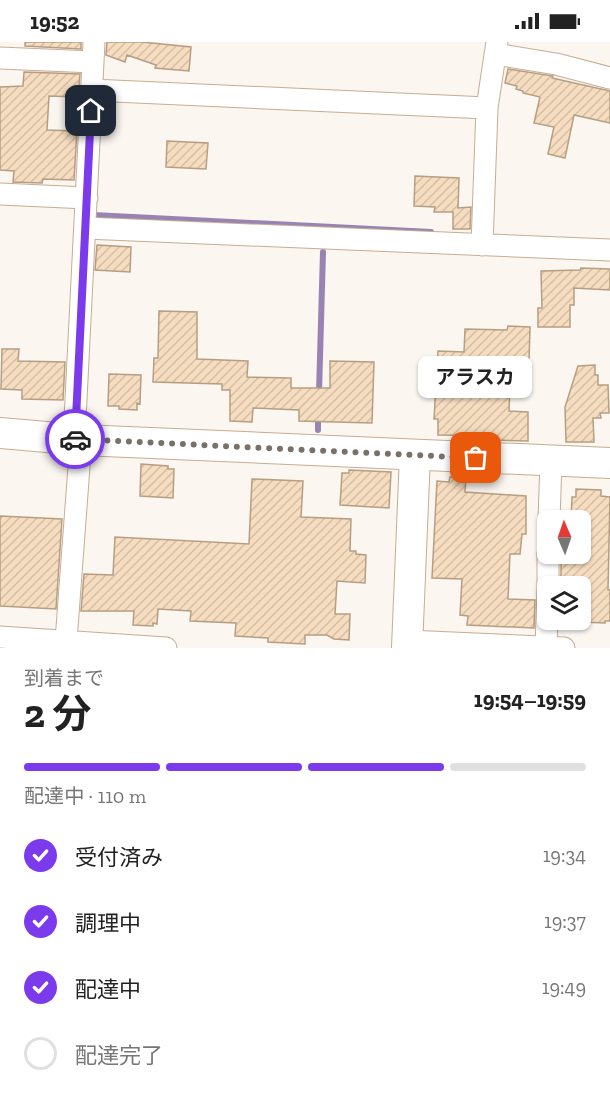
<!DOCTYPE html>
<html lang="ja">
<head>
<meta charset="utf-8">
<style>
	body { margin:0; font-family:"Zilla Slab","Noto Sans JP",serif; background:#f2f2f2; color:#222; height:100vh; display:flex; flex-direction:column; font-size:22px; white-space:nowrap }
	* { box-sizing:border-box; margin:0 }
	p { font-size:20px; color:#767676 }
	.icon { flex:none; width:33px; height:33px; fill:none; stroke:currentColor; stroke-width:2; stroke-linecap:round; stroke-linejoin:round }
	.map { position:relative; height:606px; overflow:hidden }
	.sheet { display:flex; flex-direction:column; background:#fff; flex:1 }
	.sheet>* { flex:none }
	.needle { width:39px; rotate:358deg }
	.controls { position:absolute; left:537px; top:468px; display:grid; gap:12px }
	.controls a { display:grid; place-items:center; width:54px; height:54px; border-radius:9px; background:#fff; box-shadow:0 2px 4px #0004; font-size:30px }
	.pin { position:absolute; display:grid; place-items:center; width:51px; height:51px; color:#fff; margin:-26px; border-radius:12px; box-shadow:0 3px 9px #0006 }
	.courier { position:absolute; display:grid; place-items:center; width:60px; height:60px; margin:-30px; border:4px solid #7c3aed; border-radius:50%; background:#fff; color:#222; box-shadow:0 2px 8px #0007 }
	.bubble { position:absolute; height:42px; border-radius:9px; background:#fff; box-shadow:0 2px 4px #0004; font-size:20px; font-weight:700; line-height:42px; text-align:center }
	.summary em { font-style:normal; font-weight:700 }
	.summary div { display:flex; flex-direction:column-reverse }
	.summary { display:flex; align-items:center; justify-content:space-between; height:102px; padding:0 24px }
	h1 { font-size:39px; font-weight:700; line-height:45px }
	.bar { display:grid; grid-template-columns:repeat(4,1fr); gap:9px 6px; align-content:center; height:72px; padding:0 24px }
	.bar i { height:8px; border-radius:4px; background:#e0e0e0 }
	.bar .on { background:#7c3aed }
	.bar p { grid-column:span 4 }
	ol { padding:0 24px; list-style:none }
	li { display:flex; align-items:center; gap:18px; height:66px }
	li p { margin-inline-start:auto }
	li .icon { padding:6px; border-radius:50%; background:#7c3aed; color:#fff; stroke-width:4 }
	li:last-child { color:#767676 }
	li i { width:33px; height:33px; border:3px solid #e0e0e0; border-radius:50% }
	.status { display:flex; justify-content:space-between; align-items:center; height:42px; padding:0 30px; background:#fff; direction:ltr }
	.status svg { height:16px; fill:currentColor }
	.map>svg:first-child { display:block }
	.lines { fill:none; stroke-linecap:round; stroke-linejoin:round }
	.stream { stroke:#9884b3; stroke-width:6 }
	.building { fill:url(#building-hatch); stroke:#b69e83; stroke-width:1.5 }
	.street-casing { stroke:#c6ad92; stroke-width:23 }
	.secondary-casing { stroke:#c6ad92; stroke-width:32 }
	.street { stroke:#fff; stroke-width:21 }
	.secondary { stroke:#fff; stroke-width:30 }
	.done { stroke:#797168; stroke-width:6; stroke-dasharray:0 10.8 }
	.route { stroke:#7c3aed; stroke-width:8 }
</style>
</head>
<body>
<div class="status"><b>19:52</b><svg viewBox="0 0 49 12"><path d="M0 12V9h3v3zM5 12V6h3v6zM10 12V3h3v9zM15 12V0h3v12zM26 1h20v11H26zM47 4h2v5h-2z"/></svg></div>
<div class="map">
<svg width="610" height="606" viewBox="0 0 610 606">
	<defs>
		<pattern id="building-hatch" width="6" height="6" patternUnits="userSpaceOnUse" patternTransform="scale(1.5)"><rect width="6" height="6" fill="#f7ddc0"/><path d="M-1 1l2-2M0 6l6-6M5 7l2-2" fill="none" stroke="#d4bea5"/></pattern>
	</defs>
	<rect width="100%" height="100%" fill="#fbf6f0"/>
	<g class="lines">
		<path class="stream" d="M93 173 431 190
			M319 351 323 210
			M318 388V374"/>
	</g>
	<path class="building" d="M25 0H81V7L25 4Z
		M107 0H142L191 5 189 29 155 26 156 23 127 13 125 20 106 13Z
		M508 27 553 34 552 36 610 49V81L574 73 565 116 548 112 554 85 534 81 540 55 523 51V49L516 47 517 44 505 41Z
		M24 30 80 32 78 55 49 54 47 88 77 89 74 138 43 137 42 141 13 140 14 129 0 128V45L23 44Z
		M167 99 208 101 206 127 166 125Z
		M415 134 459 136 458 166 471 165 470 187H453V170H434L435 165 414 164Z
		M97 203 131 205 130 230 95 228Z
		M581 226 610 227V248L574 246V263H570V285H538V266H542L541 229 580 228Z
		M159 269 197 270V317L248 319 247 335 291 336V346H330V319L374 320 372 381 299 379V368L253 366 252 380 230 379V348H222V342L153 340 154 316H158Z
		M508 284 530 285 529 320 511 319 509 369 528 370V399L492 398V394L438 393V377H434L438 309 464 310 465 287 507 288Z
		M2 307H19L18 319 65 320 63 358 22 357V348L1 347Z
		M595 323V333H598V343H608L609 371H600L601 376H593L594 400H566L565 365 578 324Z
		M109 332 141 333 140 362 137 361V368L119 367V364H108Z
		M141 422 168 424V427H174L173 456 140 454Z
		M349 428 391 430 389 466 340 463 342 431H349Z
		M450 435 466 436 465 450 526 454V492H522L520 512H510L508 557 535 558 534 586 467 583 468 574 460 573 462 537 432 536 437 439 449 440Z
		M252 437 303 439 301 475 351 477 350 509H356V512L366 513 365 541 337 539 335 572H350L349 598 334 597 327 593H305V602L268 600V596L235 594 236 581 190 579 191 569 158 567 157 582 153 581V584L133 583 134 569H81L84 532 113 533 115 495 249 502Z
		M576 447 601 448V454L610 455 608 548H610V579H605V581L580 580V544H561V512H580V478H571L572 455H576Z
		M0 474 62 477 56 567 0 564Z"/>
	<g class="lines">
		<defs>
			<path id="street" d="M495 12 556 22 610 36
				M0 16 93 20 74 397
				M93 20 94 0
				M92 48 487 66
				M0 152 87 156
				M85 186 610 208
				M482 203 487 66 497 0
				M549 478 551 419
				M548 544V512
				M0 595 166 606
				M66 599 81 398
				M407 599 564 606
				M546 605 548 547"/>
			<path id="secondary" d="M0 391 81 398 610 421
				M407 606 415 413"/>
		</defs>
		<use href="#street" class="street-casing"/>
		<use href="#secondary" class="secondary-casing"/>
		<use href="#street" class="street"/>
		<use href="#secondary" class="secondary"/>
	</g>
	<g class="lines">
		<path class="done" d="M75 397 476 416"/>
		<path class="route" d="M75 397 91 69"/>
	</g>
</svg>
<div class="controls">
<a><svg class="needle" viewBox="-14 -14 28 28"><path d="M0-13l5 13h-10z" fill="#e53935"/><path d="M0 13l5-13h-10z" fill="#767676"/></svg></a>
<a><svg class="icon" aria-label="layers" viewBox="0 0 24 24"><path d="M12 4l9 5-9 5-9-5zM3 14l9 5 9-5"/></svg></a>
</div>
<div class="pin" style="left:476px;top:416px;background:#ea580c"><svg class="icon" aria-label="bag" viewBox="0 0 24 24"><path d="M5 8h14l-1 12H6zM9 8a3 3 0 0 1 6 0"/></svg></div>
<div class="pin" style="left:91px;top:69px;background:#1f2937"><svg class="icon" aria-label="home" viewBox="0 0 24 24"><path d="M3 11l9-7 9 7M6 9v11h12V9"/></svg></div>
<div class="courier" style="left:75px;top:397px"><svg class="icon" aria-label="car" viewBox="0 0 24 24"><path d="M5 17H2v-5l4-1 3-4h7l3 4 3 1v5h-3M9 17h6M6 11h13"/><circle cx="7" cy="17" r="2"/><circle cx="17" cy="17" r="2"/></svg></div>
<div class="bubble" style="left:418px;top:314px;width:114px">アラスカ</div>
</div>
<section class="sheet">
<div class="summary"><div><h1>2 分</h1><p>到着まで</p></div><em>19:54–19:59</em></div>
<div class="bar"><i class="on"></i><i class="on"></i><i class="on"></i><i></i><p>配達中 · 110 m</p></div>
<ol>
<li><svg class="icon" aria-label="check" viewBox="0 0 24 24"><path d="M5 12l5 5 9-10"/></svg>受付済み<p>19:34</p></li>
<li><svg class="icon" aria-label="check" viewBox="0 0 24 24"><path d="M5 12l5 5 9-10"/></svg>調理中<p>19:37</p></li>
<li><svg class="icon" aria-label="check" viewBox="0 0 24 24"><path d="M5 12l5 5 9-10"/></svg>配達中<p>19:49</p></li>
<li><i></i>配達完了</li>
</ol>
</section>
</body>
</html>
